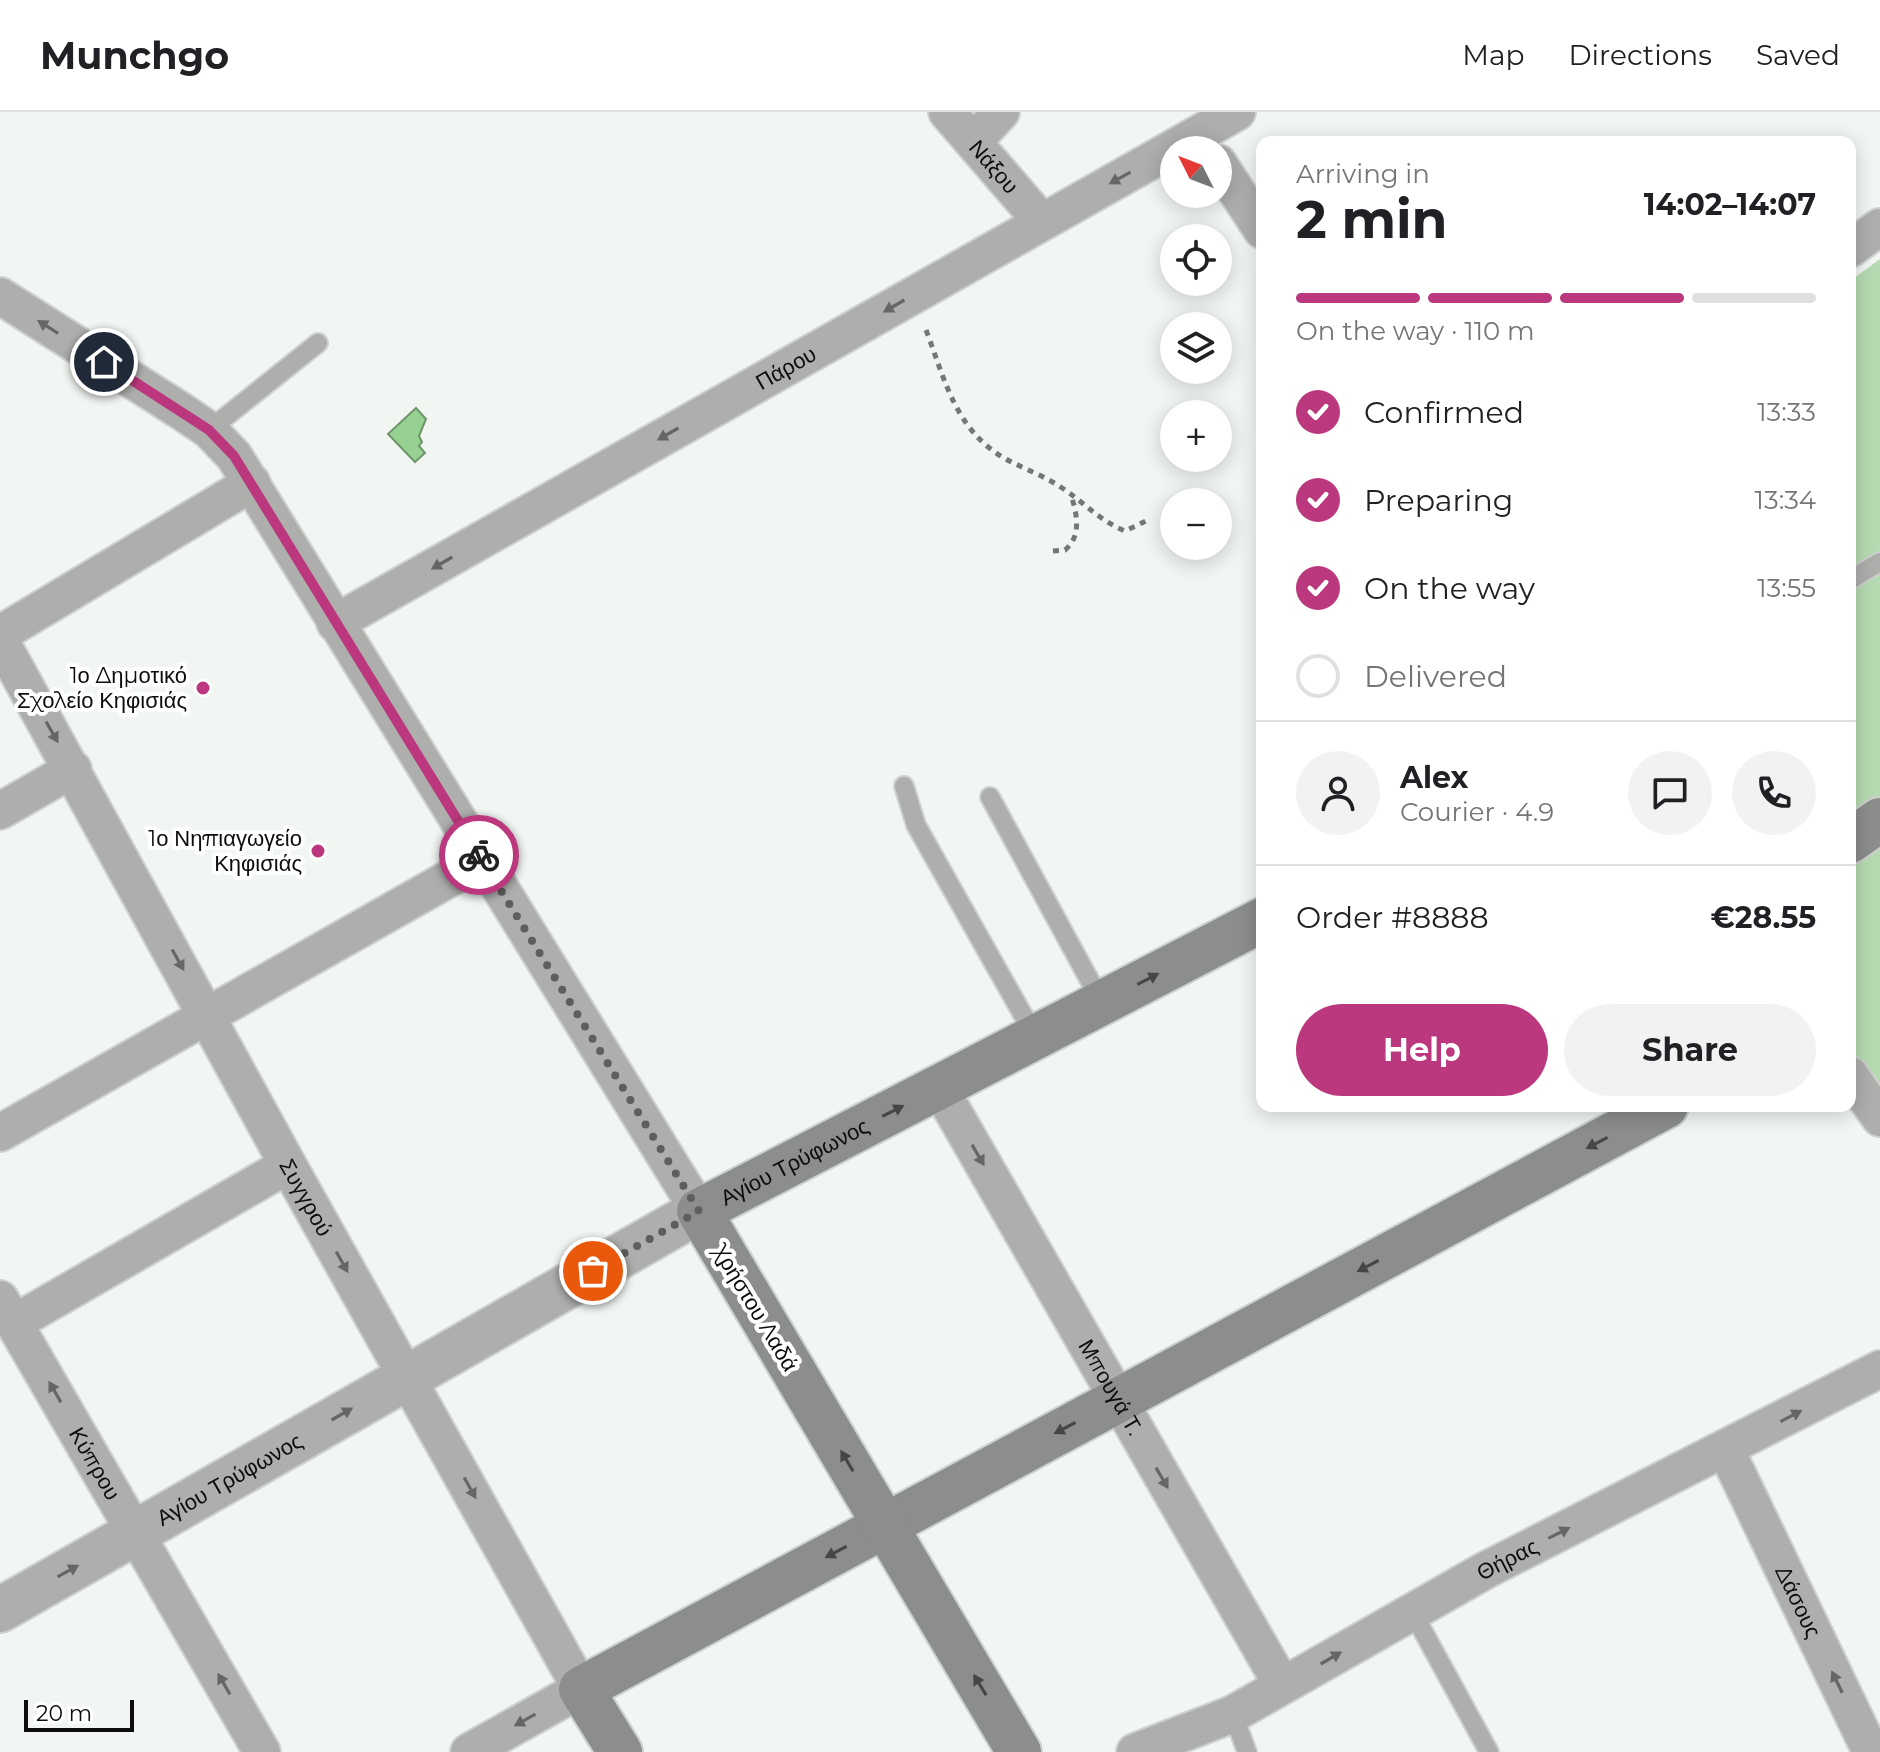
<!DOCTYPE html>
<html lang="en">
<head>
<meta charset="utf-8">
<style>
	body { margin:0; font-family:Montserrat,sans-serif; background:#f2f2f2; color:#202124; height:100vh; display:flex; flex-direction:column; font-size:30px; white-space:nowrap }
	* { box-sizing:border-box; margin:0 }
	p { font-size:26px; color:#757577 }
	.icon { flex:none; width:44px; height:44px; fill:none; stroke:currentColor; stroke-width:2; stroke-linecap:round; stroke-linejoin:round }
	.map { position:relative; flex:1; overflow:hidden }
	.side { position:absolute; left:1256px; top:24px; width:600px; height:976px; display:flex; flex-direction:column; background:#fff; border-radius:16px; box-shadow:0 4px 20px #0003 }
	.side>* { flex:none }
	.needle { width:52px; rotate:312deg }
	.controls { position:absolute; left:1160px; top:24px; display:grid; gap:16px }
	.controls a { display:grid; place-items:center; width:72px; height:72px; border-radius:50%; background:#fff; box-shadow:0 4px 20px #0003; font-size:40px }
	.scale { position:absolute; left:24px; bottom:20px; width:110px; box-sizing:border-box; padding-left:8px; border:4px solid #0c0d0c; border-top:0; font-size:22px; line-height:28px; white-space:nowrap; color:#0c0d0c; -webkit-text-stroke:6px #fff; paint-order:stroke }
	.pin { position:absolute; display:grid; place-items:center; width:68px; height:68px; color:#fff; margin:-34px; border:4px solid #fff; border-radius:50%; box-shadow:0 2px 8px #0007 }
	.courier { position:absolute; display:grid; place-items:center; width:80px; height:80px; margin:-40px; border:6px solid #bc387e; border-radius:50%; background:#fff; color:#222; box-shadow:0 2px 10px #0007 }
	.summary em { font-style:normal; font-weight:700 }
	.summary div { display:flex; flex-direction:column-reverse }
	.summary { display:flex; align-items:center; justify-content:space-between; height:136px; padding:0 40px }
	h1 { font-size:52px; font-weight:700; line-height:60px }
	.bar { display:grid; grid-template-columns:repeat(4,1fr); gap:12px 8px; align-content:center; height:96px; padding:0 40px }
	.bar i { height:10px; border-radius:6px; background:#e0e0e0 }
	.bar .on { background:#bc387e }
	.bar p { grid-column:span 4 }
	.line { display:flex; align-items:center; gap:20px; padding:0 40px; border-top:2px solid #e0e0e0 }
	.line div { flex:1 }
	.round { display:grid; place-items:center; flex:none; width:84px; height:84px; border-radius:42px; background:#f2f2f2 }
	ol { padding:0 40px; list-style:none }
	li { display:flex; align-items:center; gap:24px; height:88px }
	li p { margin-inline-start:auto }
	li .icon { padding:8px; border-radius:50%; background:#bc387e; color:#fff; stroke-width:4 }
	li:last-child { color:#757577 }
	li i { width:44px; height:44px; border:4px solid #e0e0e0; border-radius:50% }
	.primary-button { display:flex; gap:16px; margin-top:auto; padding:16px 40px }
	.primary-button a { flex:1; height:92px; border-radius:48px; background:#bc387e; color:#fff; font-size:32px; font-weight:700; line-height:92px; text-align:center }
	.primary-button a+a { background:#f2f2f2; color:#202124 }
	header { display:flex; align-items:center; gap:48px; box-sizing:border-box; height:112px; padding:0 40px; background:#fff; border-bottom:2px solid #e0e0e0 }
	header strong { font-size:38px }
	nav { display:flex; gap:44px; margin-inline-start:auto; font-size:28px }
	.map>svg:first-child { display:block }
	.green { fill:#b6dab2 }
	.water { fill:#97d191; stroke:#6d9669; stroke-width:2 }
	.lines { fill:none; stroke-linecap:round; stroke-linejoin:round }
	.service-casing { stroke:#cdd1cd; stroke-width:22 }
	.minor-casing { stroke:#cdd1cd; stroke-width:40 }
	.tertiary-casing { stroke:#cdd1cd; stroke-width:48 }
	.secondary-casing { stroke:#cdd1cd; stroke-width:48 }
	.path { stroke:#757775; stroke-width:5; stroke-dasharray:6 6; stroke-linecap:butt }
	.service { stroke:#aeafad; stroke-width:18 }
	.minor { stroke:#aeafad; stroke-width:36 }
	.tertiary { stroke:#aeafad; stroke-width:44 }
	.secondary { stroke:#8b8e8b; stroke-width:44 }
	.oneway { fill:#656665 }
	.oneway2 { fill:#454745 }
	.done { stroke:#5c5f5c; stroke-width:8; stroke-dasharray:0 14.4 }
	.route { stroke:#bc387e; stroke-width:10 }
	.poi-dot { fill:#bc387e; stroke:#fff; stroke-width:3 }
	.labels { text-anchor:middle; stroke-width:8; stroke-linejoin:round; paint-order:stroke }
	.street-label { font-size:22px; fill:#0c0d0c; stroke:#fff }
	.poi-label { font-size:22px; fill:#0c0d0c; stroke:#fff; text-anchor:end }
</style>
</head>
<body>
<header>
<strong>Munchgo</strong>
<nav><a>Map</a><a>Directions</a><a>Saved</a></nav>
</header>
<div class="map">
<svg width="1880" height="1640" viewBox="0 0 1880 1640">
	<rect width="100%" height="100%" fill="#f2f6f2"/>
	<path class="green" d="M1880 147V692L1850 714V169Z
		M1880 723V987L1850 944V744Z"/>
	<path class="water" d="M416 296 426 307 419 324 422 330 419 334 425 341 415 350 388 322Z"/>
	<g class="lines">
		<defs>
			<path id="service" d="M209 318 318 231
				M1850 468 1880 450
				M904 674 916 713 1036 926
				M990 685 1102 891
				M1412 1499 1489 1640
				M1233 1602 1247 1640"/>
			<g id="minor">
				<path id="s1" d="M947 0 1042 110"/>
				<path d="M974 29 1001 0"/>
				<path d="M1218 51 1262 118"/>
				<path d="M1850 137 1880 115"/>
				<path d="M0 184 181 299 209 318 234 344 699 1099"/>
				<path id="s2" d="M335 511 1237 0"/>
				<path d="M0 522 252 371"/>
				<path id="s3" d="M0 528 288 1053 581 1577 469 1640"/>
				<path d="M0 699 73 657"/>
				<path d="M1850 963 1880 1006"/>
				<path id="s4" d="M939 975 1282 1573"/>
				<path d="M0 1021 482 748"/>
				<path id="s5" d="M0 1187 262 1640"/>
				<path d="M14 1211 288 1053"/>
				<path id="s6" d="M1726 1338 1871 1640"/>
				<path id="s7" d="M1135 1640 1233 1602 1486 1458 1880 1257"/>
			</g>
			<g id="tertiary">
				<path id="s8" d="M0 1498 699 1099"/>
			</g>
			<g id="secondary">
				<path d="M1850 729 1880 708"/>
				<path d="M620 1640 581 1577 1666 994"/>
				<path id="s9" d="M1019 1640 699 1099 1262 808"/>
			</g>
		</defs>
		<use href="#service" class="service-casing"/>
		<use href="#minor" class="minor-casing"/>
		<use href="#tertiary" class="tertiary-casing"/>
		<use href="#secondary" class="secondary-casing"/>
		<path class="path" d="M926 218C945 268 955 317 1004 346 1022 356 1042 363 1059 374 1083 389 1098 408 1125 419L1148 408
			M1053 439 1065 438C1082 424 1077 402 1071 383"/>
		<use href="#service" class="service"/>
		<use href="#minor" class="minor"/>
		<use href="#tertiary" class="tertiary"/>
		<use href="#secondary" class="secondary"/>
	</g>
	<defs><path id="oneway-solid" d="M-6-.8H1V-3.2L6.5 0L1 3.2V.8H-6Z" transform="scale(2)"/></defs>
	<g class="oneway">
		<use href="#oneway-solid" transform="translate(1120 66) rotate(151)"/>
		<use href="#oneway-solid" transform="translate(894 194) rotate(150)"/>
		<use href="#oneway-solid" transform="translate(48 215) rotate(-148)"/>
		<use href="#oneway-solid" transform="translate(668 322) rotate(150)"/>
		<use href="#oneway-solid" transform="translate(442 451) rotate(150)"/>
		<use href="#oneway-solid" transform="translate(52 620) rotate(60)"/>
		<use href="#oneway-solid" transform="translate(178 848) rotate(61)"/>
		<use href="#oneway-solid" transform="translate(978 1043) rotate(60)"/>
		<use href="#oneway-solid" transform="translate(342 1150) rotate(61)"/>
		<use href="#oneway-solid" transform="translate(55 1280) rotate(-120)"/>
		<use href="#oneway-solid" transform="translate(342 1302) rotate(-30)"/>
		<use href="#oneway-solid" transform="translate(1791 1304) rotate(-28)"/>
		<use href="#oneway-solid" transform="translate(1162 1366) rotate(60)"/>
		<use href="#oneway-solid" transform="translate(470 1376) rotate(61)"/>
		<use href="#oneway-solid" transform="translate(1559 1421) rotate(-27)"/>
		<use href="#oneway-solid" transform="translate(68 1459) rotate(-29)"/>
		<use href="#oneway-solid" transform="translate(1331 1546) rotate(-30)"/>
		<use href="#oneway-solid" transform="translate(1837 1570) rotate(-116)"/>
		<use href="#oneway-solid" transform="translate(224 1572) rotate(-120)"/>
		<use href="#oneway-solid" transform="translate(525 1608) rotate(151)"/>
	</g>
	<g class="oneway2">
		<use href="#oneway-solid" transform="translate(1148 867) rotate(-27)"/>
		<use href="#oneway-solid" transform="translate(893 999) rotate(-27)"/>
		<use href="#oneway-solid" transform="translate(1597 1031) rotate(152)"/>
		<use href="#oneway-solid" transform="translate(1368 1154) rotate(152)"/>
		<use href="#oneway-solid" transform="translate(1065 1316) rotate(152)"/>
		<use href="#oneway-solid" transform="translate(847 1349) rotate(-121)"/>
		<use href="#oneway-solid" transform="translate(836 1440) rotate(152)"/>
		<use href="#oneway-solid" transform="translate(980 1573) rotate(-121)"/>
	</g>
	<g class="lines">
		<path class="done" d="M479 743 699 1099 593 1159"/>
		<path class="route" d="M104 250 209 318 234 344 479 743"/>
	</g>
	<g class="poi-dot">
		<circle cx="203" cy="576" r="8"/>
		<circle cx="318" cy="739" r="8"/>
	</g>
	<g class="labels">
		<g class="street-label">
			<text dy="8" stroke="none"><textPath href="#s1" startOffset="72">Νάξου</textPath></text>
			<text dy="8" stroke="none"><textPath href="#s2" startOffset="518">Πάρου</textPath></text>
			<text dy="8" stroke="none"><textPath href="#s9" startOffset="736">Αγίου Τρύφωνος</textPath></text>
			<text dy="8" stroke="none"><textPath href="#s3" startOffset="636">Συγγρού</textPath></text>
			<text transform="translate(756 1196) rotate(59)" y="8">Χρήστου Λαδά</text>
			<text dy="8" stroke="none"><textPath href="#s4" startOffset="346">Μπουγά Τ.</textPath></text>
			<text dy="8" stroke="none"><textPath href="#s5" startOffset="190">Κύπρου</textPath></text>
			<text dy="8" stroke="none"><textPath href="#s8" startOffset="264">Αγίου Τρύφωνος</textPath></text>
			<text dy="8" stroke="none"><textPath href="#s7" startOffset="420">Θήρας</textPath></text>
			<text dy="8" stroke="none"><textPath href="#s6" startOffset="168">Δάσους</textPath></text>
		</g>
		<g class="poi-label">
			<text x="187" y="571">1ο Δημοτικό<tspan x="187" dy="25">Σχολείο Κηφισιάς</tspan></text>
			<text x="302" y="734">1ο Νηπιαγωγείο<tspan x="302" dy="25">Κηφισιάς</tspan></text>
		</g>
	</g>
</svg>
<div class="controls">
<a><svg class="needle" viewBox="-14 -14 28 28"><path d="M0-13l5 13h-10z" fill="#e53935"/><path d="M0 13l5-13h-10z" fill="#757577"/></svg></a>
<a><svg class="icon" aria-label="locate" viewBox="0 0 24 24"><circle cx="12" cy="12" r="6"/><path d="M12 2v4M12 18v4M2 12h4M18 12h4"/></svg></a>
<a><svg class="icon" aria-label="layers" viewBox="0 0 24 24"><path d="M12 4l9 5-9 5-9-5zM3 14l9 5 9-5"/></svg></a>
<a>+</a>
<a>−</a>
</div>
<div class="scale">20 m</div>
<div class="pin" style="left:593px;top:1159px;background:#ea580c"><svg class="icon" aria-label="bag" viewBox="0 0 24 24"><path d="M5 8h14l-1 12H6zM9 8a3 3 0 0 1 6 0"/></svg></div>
<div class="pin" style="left:104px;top:250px;background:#1f2937"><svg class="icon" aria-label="home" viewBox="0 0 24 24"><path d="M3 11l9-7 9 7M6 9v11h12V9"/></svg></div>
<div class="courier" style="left:479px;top:743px"><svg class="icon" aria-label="bike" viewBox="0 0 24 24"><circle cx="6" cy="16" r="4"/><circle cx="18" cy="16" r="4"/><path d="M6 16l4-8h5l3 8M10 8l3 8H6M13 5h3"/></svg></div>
<section class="side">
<div class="summary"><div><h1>2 min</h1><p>Arriving in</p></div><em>14:02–14:07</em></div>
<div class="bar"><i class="on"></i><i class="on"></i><i class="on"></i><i></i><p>On the way · 110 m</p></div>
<ol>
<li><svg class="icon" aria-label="check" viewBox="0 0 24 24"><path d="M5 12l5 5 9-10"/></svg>Confirmed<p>13:33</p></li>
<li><svg class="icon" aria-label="check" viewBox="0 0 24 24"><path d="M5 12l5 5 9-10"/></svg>Preparing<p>13:34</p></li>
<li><svg class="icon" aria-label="check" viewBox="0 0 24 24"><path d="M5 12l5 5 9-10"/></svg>On the way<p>13:55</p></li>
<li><i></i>Delivered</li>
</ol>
<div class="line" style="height:144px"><a class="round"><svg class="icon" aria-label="person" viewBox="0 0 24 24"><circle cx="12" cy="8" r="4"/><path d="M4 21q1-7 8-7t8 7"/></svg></a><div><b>Alex</b><p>Courier · 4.9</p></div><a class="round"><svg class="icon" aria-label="chat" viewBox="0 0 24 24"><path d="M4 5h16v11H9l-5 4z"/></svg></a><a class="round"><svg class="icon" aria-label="phone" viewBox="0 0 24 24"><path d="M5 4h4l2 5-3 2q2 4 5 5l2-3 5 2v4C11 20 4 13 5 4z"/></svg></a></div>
<div class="line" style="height:104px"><div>Order #8888</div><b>€28.55</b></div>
<div class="primary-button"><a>Help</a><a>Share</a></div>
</section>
</div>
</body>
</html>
